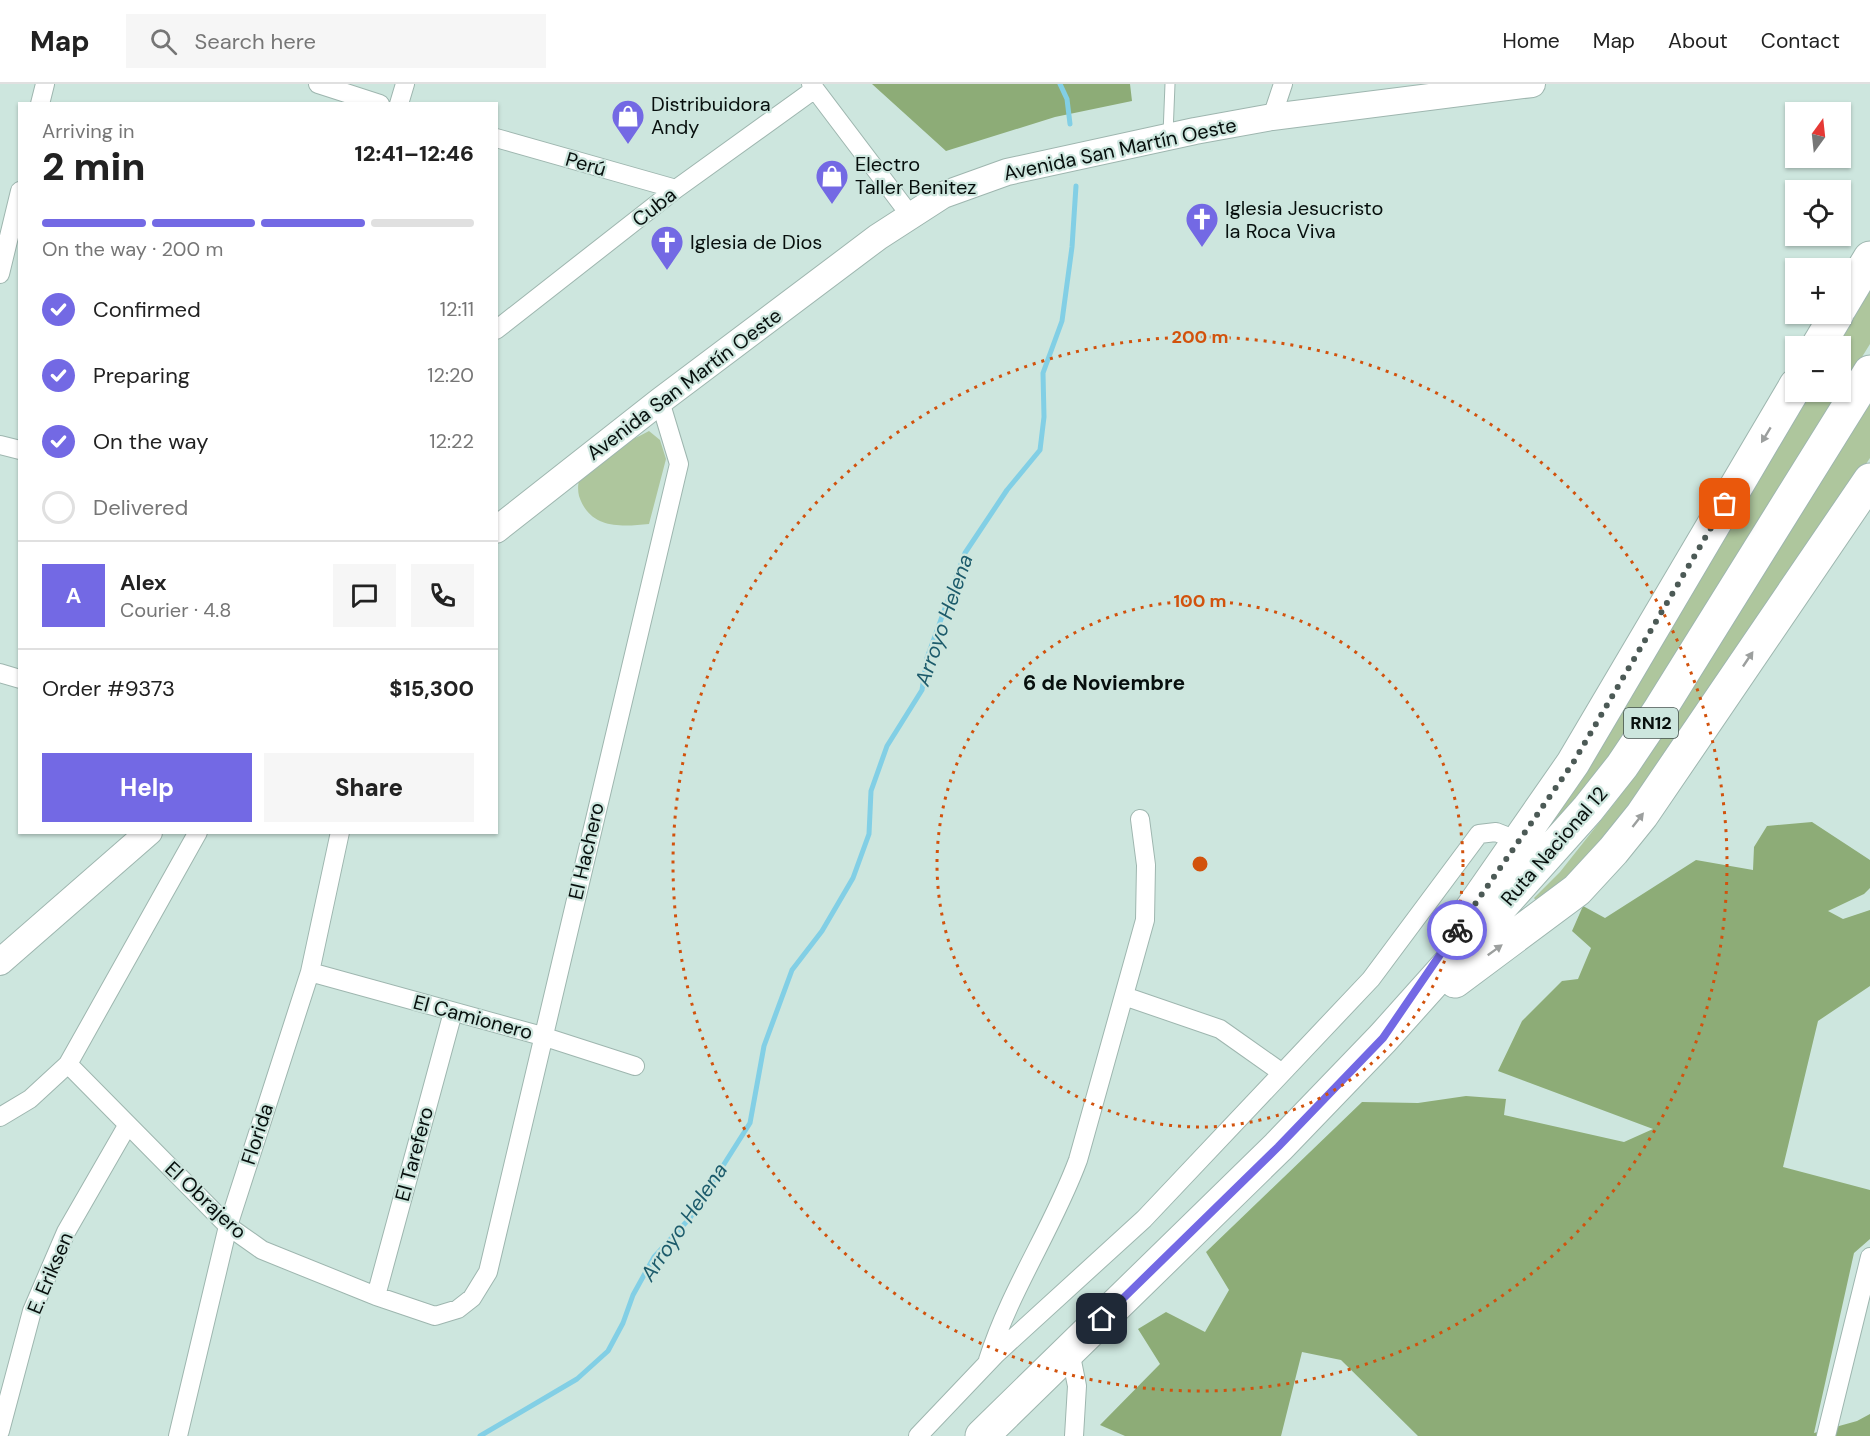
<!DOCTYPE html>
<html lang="en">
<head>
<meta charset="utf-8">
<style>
	body { margin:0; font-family:"DM Sans",sans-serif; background:#f6f6f6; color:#222; height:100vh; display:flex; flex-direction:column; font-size:22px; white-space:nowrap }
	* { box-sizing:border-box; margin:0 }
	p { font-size:20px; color:#767676 }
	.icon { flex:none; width:33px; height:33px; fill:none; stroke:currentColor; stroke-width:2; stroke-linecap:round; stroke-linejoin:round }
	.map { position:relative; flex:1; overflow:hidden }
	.side { position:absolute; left:18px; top:18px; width:480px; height:732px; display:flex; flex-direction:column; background:#fff; border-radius:0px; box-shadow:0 2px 4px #0004 }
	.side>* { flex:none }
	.needle { width:39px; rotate:15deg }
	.fabs { position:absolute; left:1785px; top:18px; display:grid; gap:12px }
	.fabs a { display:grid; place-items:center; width:66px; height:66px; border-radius:0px; background:#fff; box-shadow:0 2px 4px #0004; font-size:30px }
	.pin { position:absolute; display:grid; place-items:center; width:51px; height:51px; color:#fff; margin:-26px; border-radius:12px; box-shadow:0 3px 9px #0006 }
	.courier { position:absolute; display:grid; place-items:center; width:60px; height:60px; margin:-30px; border:4px solid #7369e4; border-radius:50%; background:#fff; color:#222; box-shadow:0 2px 8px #0007 }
	.headline em { font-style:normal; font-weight:800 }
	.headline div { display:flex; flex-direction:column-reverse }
	.headline { display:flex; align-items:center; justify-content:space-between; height:102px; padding:0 24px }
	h1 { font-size:39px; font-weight:800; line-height:45px }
	.bar { display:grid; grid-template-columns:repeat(4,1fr); gap:9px 6px; align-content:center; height:72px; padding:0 24px }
	.bar i { height:8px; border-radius:4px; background:#e0e0e0 }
	.bar .current { background:#7369e4 }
	.bar p { grid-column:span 4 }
	.line { display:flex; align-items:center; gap:15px; padding:0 24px; border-top:2px solid #e0e0e0 }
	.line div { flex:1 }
	.round { display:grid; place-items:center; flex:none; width:63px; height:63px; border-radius:0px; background:#f6f6f6 }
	ol { padding:0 24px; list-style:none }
	li { display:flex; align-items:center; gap:18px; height:66px }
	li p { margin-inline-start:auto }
	li .icon { padding:6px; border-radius:50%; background:#7369e4; color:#fff; stroke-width:4 }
	li:last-child { color:#767676 }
	li i { width:33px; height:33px; border:3px solid #e0e0e0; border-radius:50% }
	.button { display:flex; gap:12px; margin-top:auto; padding:12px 24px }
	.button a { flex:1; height:69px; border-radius:0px; background:#7369e4; color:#fff; font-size:24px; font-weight:800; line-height:69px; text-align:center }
	.button a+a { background:#f6f6f6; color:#222 }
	header { display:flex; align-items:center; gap:36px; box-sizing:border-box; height:84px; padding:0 30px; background:#fff; border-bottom:2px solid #e0e0e0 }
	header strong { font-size:28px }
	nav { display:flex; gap:33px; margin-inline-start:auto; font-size:21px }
	.search { width:420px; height:54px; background:#f6f6f6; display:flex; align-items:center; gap:15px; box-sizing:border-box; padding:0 21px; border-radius:0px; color:#767676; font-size:22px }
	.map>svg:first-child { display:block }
	.green { fill:#aec69d }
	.forest { fill:#8dac77 }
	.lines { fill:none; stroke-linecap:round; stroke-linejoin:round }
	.stream { stroke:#82cfe5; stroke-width:5 }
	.lane-casing { stroke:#9eb6af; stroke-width:11 }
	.street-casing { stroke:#9eb6af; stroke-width:20 }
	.secondary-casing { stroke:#9eb6af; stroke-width:28 }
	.highway-casing { stroke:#9eb6af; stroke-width:35 }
	.lane { stroke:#fff; stroke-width:9 }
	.street { stroke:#fff; stroke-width:18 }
	.secondary { stroke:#fff; stroke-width:26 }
	.highway { stroke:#fff; stroke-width:33 }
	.oneway { fill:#9c9f9e }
	.done { stroke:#4c5a56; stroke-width:6; stroke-dasharray:0 10.8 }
	.route { stroke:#7369e4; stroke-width:8 }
	.ring { fill:none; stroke:#d2520c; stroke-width:3; stroke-dasharray:3 6 }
	.labels { text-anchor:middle; stroke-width:4.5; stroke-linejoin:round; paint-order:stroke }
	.shield { fill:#cde6de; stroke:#42504c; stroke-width:1.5 }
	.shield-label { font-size:18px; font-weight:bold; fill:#070f0d }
	.poi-label { font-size:20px; fill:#070f0d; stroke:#cde6de; text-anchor:start }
	.street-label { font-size:20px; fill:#070f0d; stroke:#cde6de }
	.water-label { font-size:21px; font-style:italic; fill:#1c5b6b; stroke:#cde6de }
	.neighbourhood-label { font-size:21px; font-weight:bold; fill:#070f0d; stroke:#cde6de }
	.centre { fill:#d2520c; stroke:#cde6de; stroke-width:3 }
	.ring-label { font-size:18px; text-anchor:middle; font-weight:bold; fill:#d2520c; stroke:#cde6de; stroke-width:4.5; stroke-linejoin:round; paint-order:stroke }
</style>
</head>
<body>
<header>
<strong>Map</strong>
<div class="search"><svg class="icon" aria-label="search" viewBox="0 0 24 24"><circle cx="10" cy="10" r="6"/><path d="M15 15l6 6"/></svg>Search here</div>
<nav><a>Home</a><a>Map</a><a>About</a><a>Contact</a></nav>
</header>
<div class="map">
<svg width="1870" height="1352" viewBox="0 0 1870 1352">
	<rect width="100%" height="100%" fill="#cde6de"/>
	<path class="green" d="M1870 196V260L1648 618 1579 723 1523 772 1805 308H1840V262H1831Z
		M1870 319V374L1632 725 1541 823 1534 814 1560 788 1617 716Z
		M649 347 660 356 666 375 649 440C620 443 590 445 579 412 577 404 578 392 585 386 602 369 628 358 649 347Z"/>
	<path class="forest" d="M872 0H1130L1132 17 1055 33 946 67Z
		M1812 738 1870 776V804L1864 810 1828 827 1843 835 1870 826V902L1818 937 1783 1083 1870 1106V1155L1854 1169 1814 1349 1857 1337 1870 1330V1352H1418L1341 1276 1302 1268 1281 1352H1125L1100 1341 1160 1280 1138 1245 1166 1228 1205 1248 1229 1206 1206 1168 1362 1018 1418 1019 1466 1012 1506 1015 1504 1031 1624 1058 1653 1045 1498 987 1522 937 1562 897 1578 895 1591 864 1572 847 1583 822 1605 834 1696 776 1753 786 1754 763 1767 742Z"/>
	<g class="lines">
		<path class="stream" d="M1060 0 1067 15 1070 40
			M480 1352 577 1295 608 1267 623 1239 633 1211 654 1173 690 1134 750 1039 764 962 792 886 822 847 853 794 869 750 871 707 887 662 922 606 927 574 965 469 1007 406 1040 366 1044 333 1043 289 1062 237 1072 163 1076 102"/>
		<defs>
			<path id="lane" d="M1168 50 1170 0"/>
			<path id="street" d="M318 0 380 20
				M811 0 910 131
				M40 20 45 0
				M399 20 405 0
				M1272 33 1283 0
				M496 54 676 105
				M0 190 20 107
				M496 246 676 105 815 5
				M0 361 20 366
				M0 589 20 595
				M310 888 542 952 635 982
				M1124 912 1220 945 1281 988
				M68 980 228 1142 262 1166 376 1212 435 1232 458 1225 472 1214 488 1188 679 380 660 317
				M0 1033 30 1015 68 980 198 748
				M376 1212 453 928
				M1070 1267 1077 1302 1074 1352
				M988 1276C1010 1206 1053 1144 1078 1076L1145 836 1146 781 1140 735
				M0 1347 32 1227 66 1148 127 1042
				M178 1352 228 1142 310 888 340 748
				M918 1352 996 1270 1144 1135 1371 895 1479 750 1496 748 1519 757
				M1826 1352 1870 1173"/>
			<path id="secondary" d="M496 446 660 317 878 153 943 111 1007 88 1195 47 1272 33 1532 0
				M0 878 149 748"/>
			<path id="highway" d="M1840 224 1870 174
				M1818 262 1837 230
				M1457 846 1573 679 1796 301
				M1455 897 1577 806 1613 767 1642 731 1870 396
				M982 1352 1278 1063 1383 954 1588 725 1622 682 1659 627 1870 288"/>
		</defs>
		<use href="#lane" class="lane-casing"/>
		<use href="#street" class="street-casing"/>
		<use href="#secondary" class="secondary-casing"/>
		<use href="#highway" class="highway-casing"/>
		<use href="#lane" class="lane"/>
		<use href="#street" class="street"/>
		<use href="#secondary" class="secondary"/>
		<use href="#highway" class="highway"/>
	</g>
	<defs><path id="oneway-solid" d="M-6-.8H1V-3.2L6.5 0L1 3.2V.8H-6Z" transform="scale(1.5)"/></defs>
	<g class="oneway">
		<use href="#oneway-solid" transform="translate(1766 351) rotate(121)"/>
		<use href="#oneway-solid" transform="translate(1748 575) rotate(-56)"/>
		<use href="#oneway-solid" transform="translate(1638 736) rotate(-52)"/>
		<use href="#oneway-solid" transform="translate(1495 866) rotate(-36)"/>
	</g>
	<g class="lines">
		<path class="done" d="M1457 846 1573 679 1725 420"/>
		<path class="route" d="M1102 1235 1278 1063 1383 954 1457 846"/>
	</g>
	<g class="ring">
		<circle cx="1200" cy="780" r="263"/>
		<circle cx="1200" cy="780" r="527"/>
	</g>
	<defs>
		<symbol id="shop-pin" viewBox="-11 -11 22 30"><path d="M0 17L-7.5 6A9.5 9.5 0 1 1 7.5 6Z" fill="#7369e4" stroke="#cde6de"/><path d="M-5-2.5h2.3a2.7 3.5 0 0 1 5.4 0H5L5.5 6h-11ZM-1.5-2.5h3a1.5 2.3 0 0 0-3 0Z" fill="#fff"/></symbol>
		<symbol id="church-pin" viewBox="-11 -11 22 30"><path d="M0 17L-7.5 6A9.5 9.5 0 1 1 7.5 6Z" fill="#7369e4" stroke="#cde6de"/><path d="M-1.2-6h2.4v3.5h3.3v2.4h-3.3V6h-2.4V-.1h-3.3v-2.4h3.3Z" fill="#fff"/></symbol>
	</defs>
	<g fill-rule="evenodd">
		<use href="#shop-pin" x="609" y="13" width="38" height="52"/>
		<use href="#shop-pin" x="813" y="73" width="38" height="52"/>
		<use href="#church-pin" x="1183" y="116" width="38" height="52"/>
		<use href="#church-pin" x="648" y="139" width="38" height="52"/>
	</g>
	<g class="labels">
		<rect class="shield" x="1624" y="624" width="54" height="30" rx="4.5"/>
		<g class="shield-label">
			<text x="1651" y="645">RN12</text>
		</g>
		<g class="poi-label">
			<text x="651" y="27">Distribuidora<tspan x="651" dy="23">Andy</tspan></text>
			<text x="855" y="87">Electro<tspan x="855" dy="23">Taller Benitez</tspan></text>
			<text x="1225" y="131">Iglesia Jesucristo<tspan x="1225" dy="23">la Roca Viva</tspan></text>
			<text x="690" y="165">Iglesia de Dios</text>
		</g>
		<g class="street-label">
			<text transform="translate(1120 65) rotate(-12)" y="7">Avenida San Martín Oeste</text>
			<text transform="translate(586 80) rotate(16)" y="7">Perú</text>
			<text transform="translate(654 123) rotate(-38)" y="7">Cuba</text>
			<text transform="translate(684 300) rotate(-37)" y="7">Avenida San Martín Oeste</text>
			<text transform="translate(1554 762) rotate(-49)" y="7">Ruta Nacional 12</text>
			<text transform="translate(586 767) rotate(-77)" y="7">El Hachero</text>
			<text transform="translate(473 933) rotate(15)" y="7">El Camionero</text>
			<text transform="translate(257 1050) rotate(-72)" y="7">Florida</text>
			<text transform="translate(414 1070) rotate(-75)" y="7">El Tarefero</text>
			<text transform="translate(206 1116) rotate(43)" y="7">El Obrajero</text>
			<text transform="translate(50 1189) rotate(-67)" y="7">E. Eriksen</text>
		</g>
		<g class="water-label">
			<text transform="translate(944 536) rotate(-71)" y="7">Arroyo Helena</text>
			<text transform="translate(684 1138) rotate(-56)" y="7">Arroyo Helena</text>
		</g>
		<g class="neighbourhood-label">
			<text x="1104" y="606">6 de Noviembre</text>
		</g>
	</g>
	<circle cx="1200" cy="780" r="9" class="centre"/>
	<g class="ring-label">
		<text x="1200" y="259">200 m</text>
		<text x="1200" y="523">100 m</text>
	</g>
</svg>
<div class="fabs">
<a><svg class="needle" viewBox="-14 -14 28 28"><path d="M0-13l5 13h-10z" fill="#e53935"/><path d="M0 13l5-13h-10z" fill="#767676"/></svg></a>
<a><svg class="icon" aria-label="locate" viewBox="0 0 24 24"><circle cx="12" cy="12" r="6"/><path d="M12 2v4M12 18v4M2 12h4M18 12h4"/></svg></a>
<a>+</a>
<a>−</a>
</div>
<div class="pin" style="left:1725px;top:420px;background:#ea580c"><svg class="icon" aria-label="bag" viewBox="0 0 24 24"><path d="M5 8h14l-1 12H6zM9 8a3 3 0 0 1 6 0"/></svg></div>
<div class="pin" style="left:1102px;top:1235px;background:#1f2937"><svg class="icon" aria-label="home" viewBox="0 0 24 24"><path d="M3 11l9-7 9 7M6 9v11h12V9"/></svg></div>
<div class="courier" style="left:1457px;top:846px"><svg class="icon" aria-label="bike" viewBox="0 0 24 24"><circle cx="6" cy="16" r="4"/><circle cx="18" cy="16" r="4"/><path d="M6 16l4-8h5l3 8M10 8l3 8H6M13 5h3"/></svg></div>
<section class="side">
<div class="headline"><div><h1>2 min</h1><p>Arriving in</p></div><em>12:41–12:46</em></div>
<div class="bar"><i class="current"></i><i class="current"></i><i class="current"></i><i></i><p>On the way · 200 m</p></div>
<ol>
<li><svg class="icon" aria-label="check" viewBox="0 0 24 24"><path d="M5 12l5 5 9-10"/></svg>Confirmed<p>12:11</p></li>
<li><svg class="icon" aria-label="check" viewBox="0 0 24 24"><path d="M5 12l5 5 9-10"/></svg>Preparing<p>12:20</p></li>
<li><svg class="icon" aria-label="check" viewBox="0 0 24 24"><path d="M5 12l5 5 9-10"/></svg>On the way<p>12:22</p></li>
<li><i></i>Delivered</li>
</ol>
<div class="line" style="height:108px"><b class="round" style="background:#7369e4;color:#fff">A</b><div><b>Alex</b><p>Courier · 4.8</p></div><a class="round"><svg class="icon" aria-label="chat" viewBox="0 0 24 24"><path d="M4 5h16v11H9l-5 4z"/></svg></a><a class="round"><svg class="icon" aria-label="phone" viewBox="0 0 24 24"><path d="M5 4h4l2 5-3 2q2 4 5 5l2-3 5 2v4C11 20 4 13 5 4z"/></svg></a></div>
<div class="line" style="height:78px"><div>Order #9373</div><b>$15,300</b></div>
<div class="button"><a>Help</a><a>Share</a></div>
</section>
</div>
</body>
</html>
